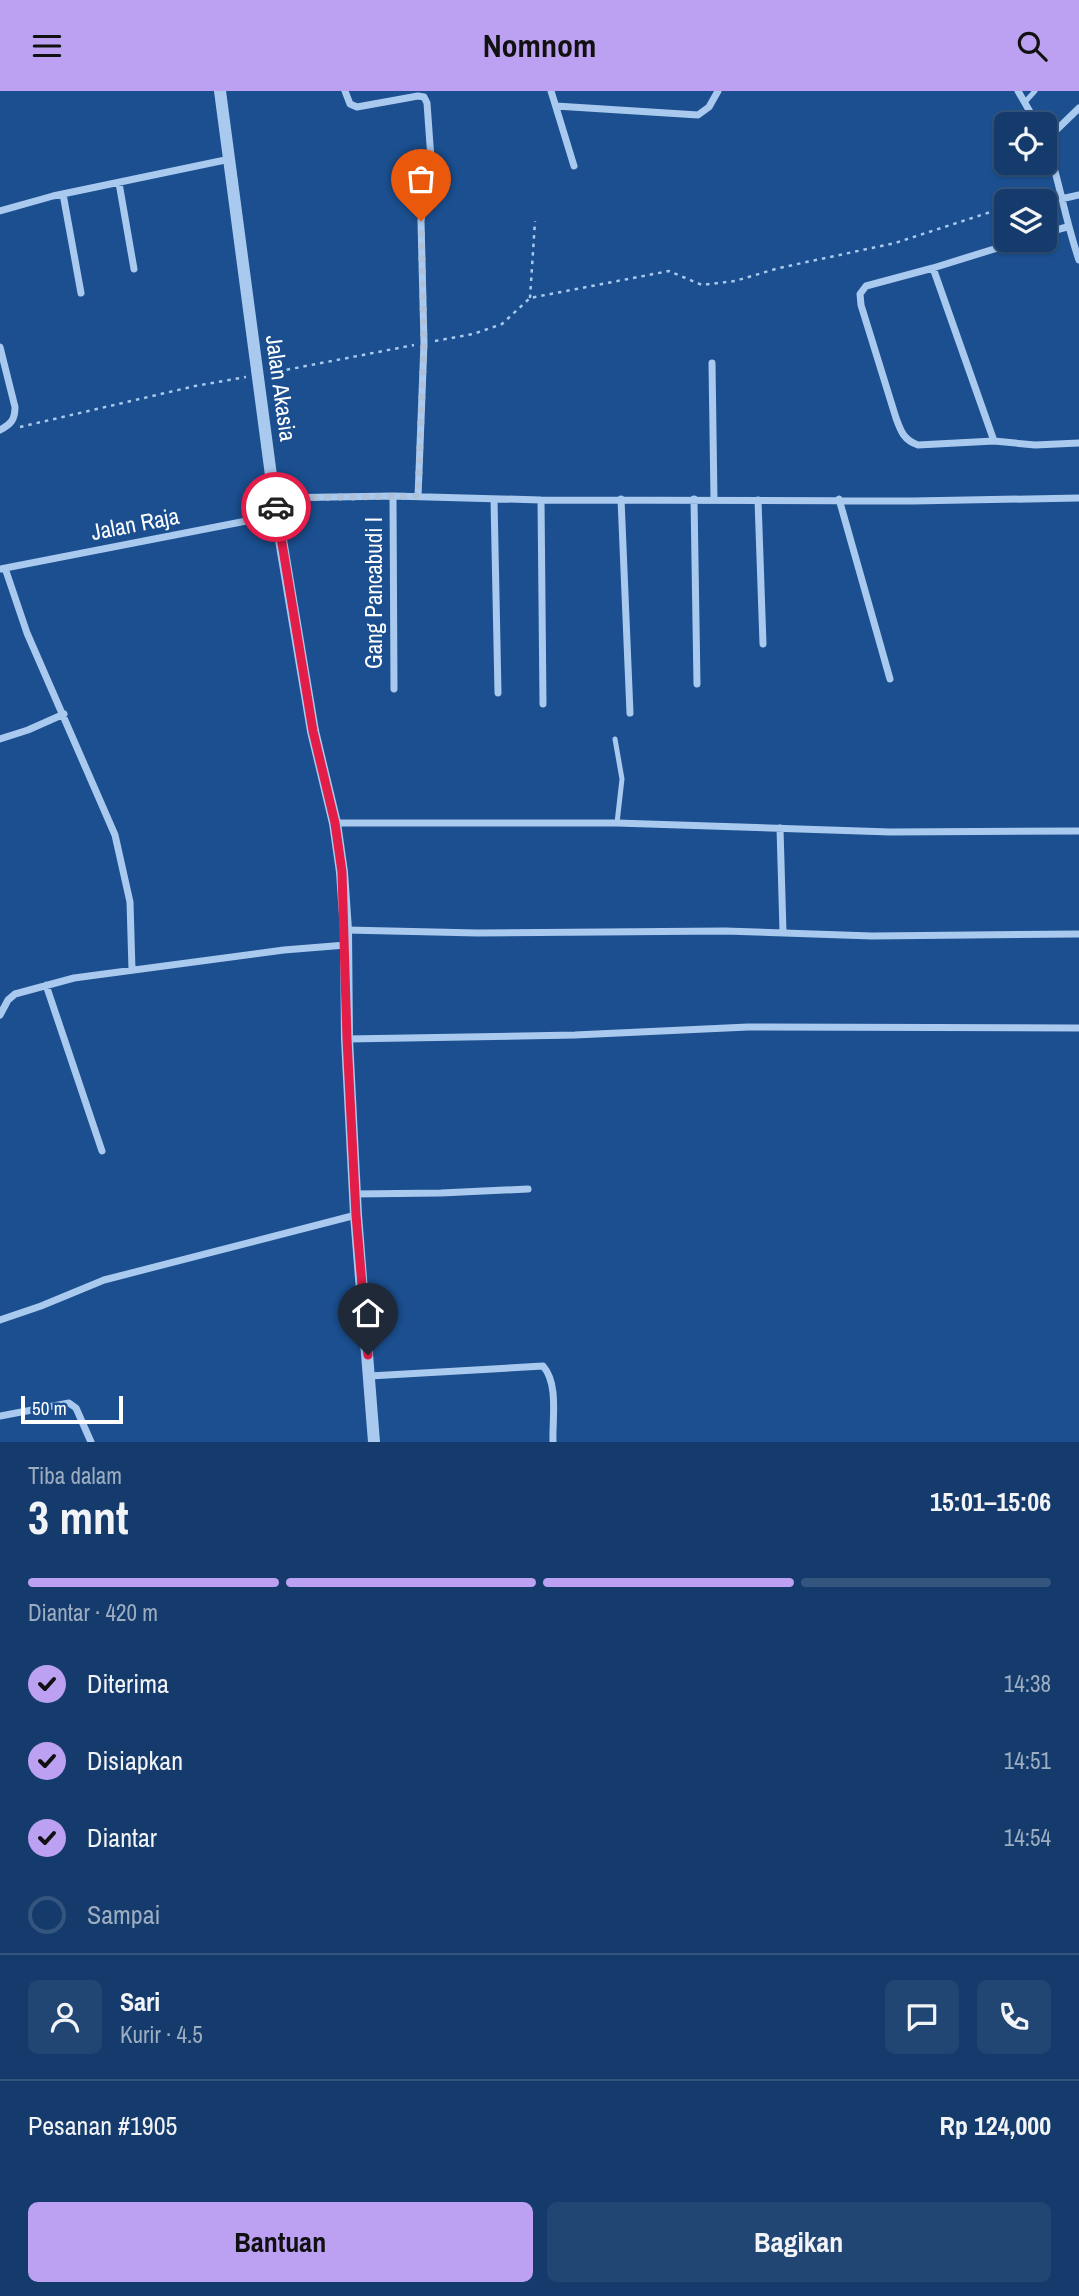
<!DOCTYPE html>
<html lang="id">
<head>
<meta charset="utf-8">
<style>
	body { margin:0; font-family:"Archivo Narrow",sans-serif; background:#214673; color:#f1f3f6; height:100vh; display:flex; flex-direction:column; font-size:26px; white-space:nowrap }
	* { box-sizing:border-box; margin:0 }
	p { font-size:23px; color:#9dadc1 }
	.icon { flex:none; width:38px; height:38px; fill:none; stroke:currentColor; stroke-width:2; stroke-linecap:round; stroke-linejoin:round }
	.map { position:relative; height:1351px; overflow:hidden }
	.side { display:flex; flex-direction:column; background:#143b6b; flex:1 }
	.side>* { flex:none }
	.controls { position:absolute; left:994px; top:21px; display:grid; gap:14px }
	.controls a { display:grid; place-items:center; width:63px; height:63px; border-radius:10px; background:#143b6b; box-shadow:0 2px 5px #0004,0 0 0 2px #33557e; font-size:35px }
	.scale { position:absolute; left:21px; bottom:18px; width:102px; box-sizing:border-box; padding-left:7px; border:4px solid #fff; border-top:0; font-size:19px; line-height:24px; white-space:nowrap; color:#fff; -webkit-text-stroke:5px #1b4f8f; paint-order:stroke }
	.pin { position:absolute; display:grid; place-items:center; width:60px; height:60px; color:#fff; margin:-72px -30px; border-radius:50% 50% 50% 0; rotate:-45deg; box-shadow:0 0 7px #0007 }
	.pin .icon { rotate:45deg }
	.courier { position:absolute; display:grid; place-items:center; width:70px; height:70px; margin:-35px; border:5px solid #e11d48; border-radius:50%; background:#fff; color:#222; box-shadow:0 2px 9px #0007 }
	.summary em { font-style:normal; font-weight:800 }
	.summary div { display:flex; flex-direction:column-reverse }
	.summary { display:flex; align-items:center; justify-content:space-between; height:119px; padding:0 28px }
	h1 { font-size:46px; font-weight:800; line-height:52px }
	.bar { display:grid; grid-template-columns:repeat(4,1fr); gap:10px 7px; align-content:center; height:84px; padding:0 28px }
	.bar i { height:9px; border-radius:5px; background:#33557e }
	.bar .selected { background:#bca0f2 }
	.bar p { grid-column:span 4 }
	.line { display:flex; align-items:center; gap:18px; padding:0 28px; border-top:2px solid #33557e }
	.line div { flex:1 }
	.round { display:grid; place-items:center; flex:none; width:74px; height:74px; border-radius:10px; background:#214673 }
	ol { padding:0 28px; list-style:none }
	li { display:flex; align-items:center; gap:21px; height:77px }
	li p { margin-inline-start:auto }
	li .icon { padding:7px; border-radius:50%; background:#bca0f2; color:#111; stroke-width:4 }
	li:last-child { color:#9dadc1 }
	li i { width:38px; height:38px; border:4px solid #33557e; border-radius:50% }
	.button { display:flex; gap:14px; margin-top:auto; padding:14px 28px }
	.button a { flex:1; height:80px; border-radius:10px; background:#bca0f2; color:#111; font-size:28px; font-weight:800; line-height:80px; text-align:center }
	.button a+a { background:#214673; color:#f1f3f6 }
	header { display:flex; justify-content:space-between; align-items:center; height:91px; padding:0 28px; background:#bca0f2; color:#111; font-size:32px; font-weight:800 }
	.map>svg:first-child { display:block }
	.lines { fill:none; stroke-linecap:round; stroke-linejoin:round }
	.path { stroke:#a9c9ee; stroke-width:2.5; stroke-dasharray:3.5 5; stroke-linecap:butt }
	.service { stroke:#a9c9ee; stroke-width:5 }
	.minor { stroke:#a9c9ee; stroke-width:7 }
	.tertiary { stroke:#a9c9ee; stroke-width:12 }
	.done { stroke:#afc1d8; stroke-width:7; stroke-dasharray:0 12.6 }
	.route { stroke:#e11d48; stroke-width:9 }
	.labels { text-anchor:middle; stroke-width:5; stroke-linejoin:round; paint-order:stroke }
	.street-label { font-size:23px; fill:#fff; stroke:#1b4f8f }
</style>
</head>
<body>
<header><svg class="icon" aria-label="menu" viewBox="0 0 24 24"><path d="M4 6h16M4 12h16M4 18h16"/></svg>Nomnom<svg class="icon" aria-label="search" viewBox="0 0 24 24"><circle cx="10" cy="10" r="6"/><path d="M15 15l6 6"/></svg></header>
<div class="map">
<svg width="1079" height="1351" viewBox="0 0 1079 1351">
	<rect width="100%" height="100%" fill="#1b4f8f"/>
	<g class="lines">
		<path class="path" d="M1022 110 1049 99
			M530 207 535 130
			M435 250 473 243 502 233 530 207 669 180 702 194 735 190 779 177 895 152 1006 116
			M270 282 414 254
			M20 336 195 295 246 286"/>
		<path class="service" d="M1025 11 1035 0
			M615 648 622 688 617 732"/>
		<path class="minor" d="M345 0 350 13 357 16 418 5 424 6 427 12 432 82 425 99 421 130 424 252 418 406
			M551 0 574 75
			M1018 0 1037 33
			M556 15 698 24 709 16 718 0
			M1045 47C1059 87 1065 129 1079 169
			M1046 49 1079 17
			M119 92 134 178
			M63 103 81 202
			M1061 108 1079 104
			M0 120 53 105 230 68
			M1045 142 1067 136
			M1023 149 933 177 866 195 860 203 861 214 896 327C901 341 904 349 918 354L994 350 1035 354 1079 352
			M933 177 994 350
			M0 256 15 316C15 329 11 333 0 339
			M712 272 714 409
			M393 405 394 598
			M274 407 393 405 541 409 913 410 1079 407
			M494 408 498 602
			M621 408 630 622
			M694 408 697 593
			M839 408 890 588
			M541 409 543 613
			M758 409 763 553
			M5 477 27 542 115 744 130 811 132 879
			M0 478 277 424
			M0 648 28 639 64 623
			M335 732H617L890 741 1079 740
			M780 737 783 841
			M346 839 478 842 725 840 872 845 1079 843
			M46 894 102 1060
			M0 924 8 909 15 903 74 887 284 859 346 854
			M347 948 575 944 748 936 1079 937
			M355 1103 441 1102 528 1098
			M0 1229 41 1215 104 1189 356 1124
			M370 1285 543 1275C559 1293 552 1329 553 1351
			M0 1325 69 1312 76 1317 91 1351"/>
		<path class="tertiary" d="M220 0 274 407 313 640 335 732 342 781 346 839 347 948 356 1124 374 1351"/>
	</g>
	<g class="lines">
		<path class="done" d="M276 416 274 407 418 405 424 252 421 130"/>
		<path class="route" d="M276 416 313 640 335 732 342 781 347 948 356 1124 368 1264"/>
	</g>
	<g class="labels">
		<g class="street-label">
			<text transform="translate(281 297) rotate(82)" y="8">Jalan Akasia</text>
			<text transform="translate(135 433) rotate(-11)" y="8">Jalan Raja</text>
			<text transform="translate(374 502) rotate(-90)" y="8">Gang Pancabudi I</text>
		</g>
	</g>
</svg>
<div class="controls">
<a><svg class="icon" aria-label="locate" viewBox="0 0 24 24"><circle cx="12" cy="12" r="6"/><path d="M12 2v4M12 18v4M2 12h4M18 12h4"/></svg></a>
<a><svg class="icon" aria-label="layers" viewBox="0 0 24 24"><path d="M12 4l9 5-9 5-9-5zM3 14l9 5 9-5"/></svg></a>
</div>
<div class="scale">50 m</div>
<div class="pin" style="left:421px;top:130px;background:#ea580c"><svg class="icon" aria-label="bag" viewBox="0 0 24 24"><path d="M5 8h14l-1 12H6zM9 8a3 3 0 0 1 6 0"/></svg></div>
<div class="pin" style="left:368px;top:1264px;background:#1f2937"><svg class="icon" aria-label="home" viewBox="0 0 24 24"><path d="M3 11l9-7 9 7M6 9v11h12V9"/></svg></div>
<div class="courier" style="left:276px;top:416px"><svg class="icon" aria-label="car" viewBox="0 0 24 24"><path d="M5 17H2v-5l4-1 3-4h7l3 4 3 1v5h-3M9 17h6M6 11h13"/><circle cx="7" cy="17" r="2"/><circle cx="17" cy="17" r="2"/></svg></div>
</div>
<section class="side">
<div class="summary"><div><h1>3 mnt</h1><p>Tiba dalam</p></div><em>15:01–15:06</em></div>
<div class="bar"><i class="selected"></i><i class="selected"></i><i class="selected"></i><i></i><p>Diantar · 420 m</p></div>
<ol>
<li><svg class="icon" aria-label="check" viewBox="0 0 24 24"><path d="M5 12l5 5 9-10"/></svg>Diterima<p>14:38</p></li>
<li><svg class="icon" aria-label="check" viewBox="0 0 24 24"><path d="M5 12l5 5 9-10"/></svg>Disiapkan<p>14:51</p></li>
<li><svg class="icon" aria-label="check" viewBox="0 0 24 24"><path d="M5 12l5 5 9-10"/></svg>Diantar<p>14:54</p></li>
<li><i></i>Sampai</li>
</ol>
<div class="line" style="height:126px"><a class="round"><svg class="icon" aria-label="person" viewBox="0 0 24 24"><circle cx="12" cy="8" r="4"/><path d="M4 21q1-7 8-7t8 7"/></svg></a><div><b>Sari</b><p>Kurir · 4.5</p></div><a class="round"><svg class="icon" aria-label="chat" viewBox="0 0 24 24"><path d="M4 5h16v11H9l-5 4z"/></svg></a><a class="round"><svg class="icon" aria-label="phone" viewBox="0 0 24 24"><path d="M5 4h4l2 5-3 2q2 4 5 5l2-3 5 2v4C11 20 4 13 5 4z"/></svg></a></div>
<div class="line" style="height:91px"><div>Pesanan #1905</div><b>Rp 124,000</b></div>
<div class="button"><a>Bantuan</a><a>Bagikan</a></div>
</section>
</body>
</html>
